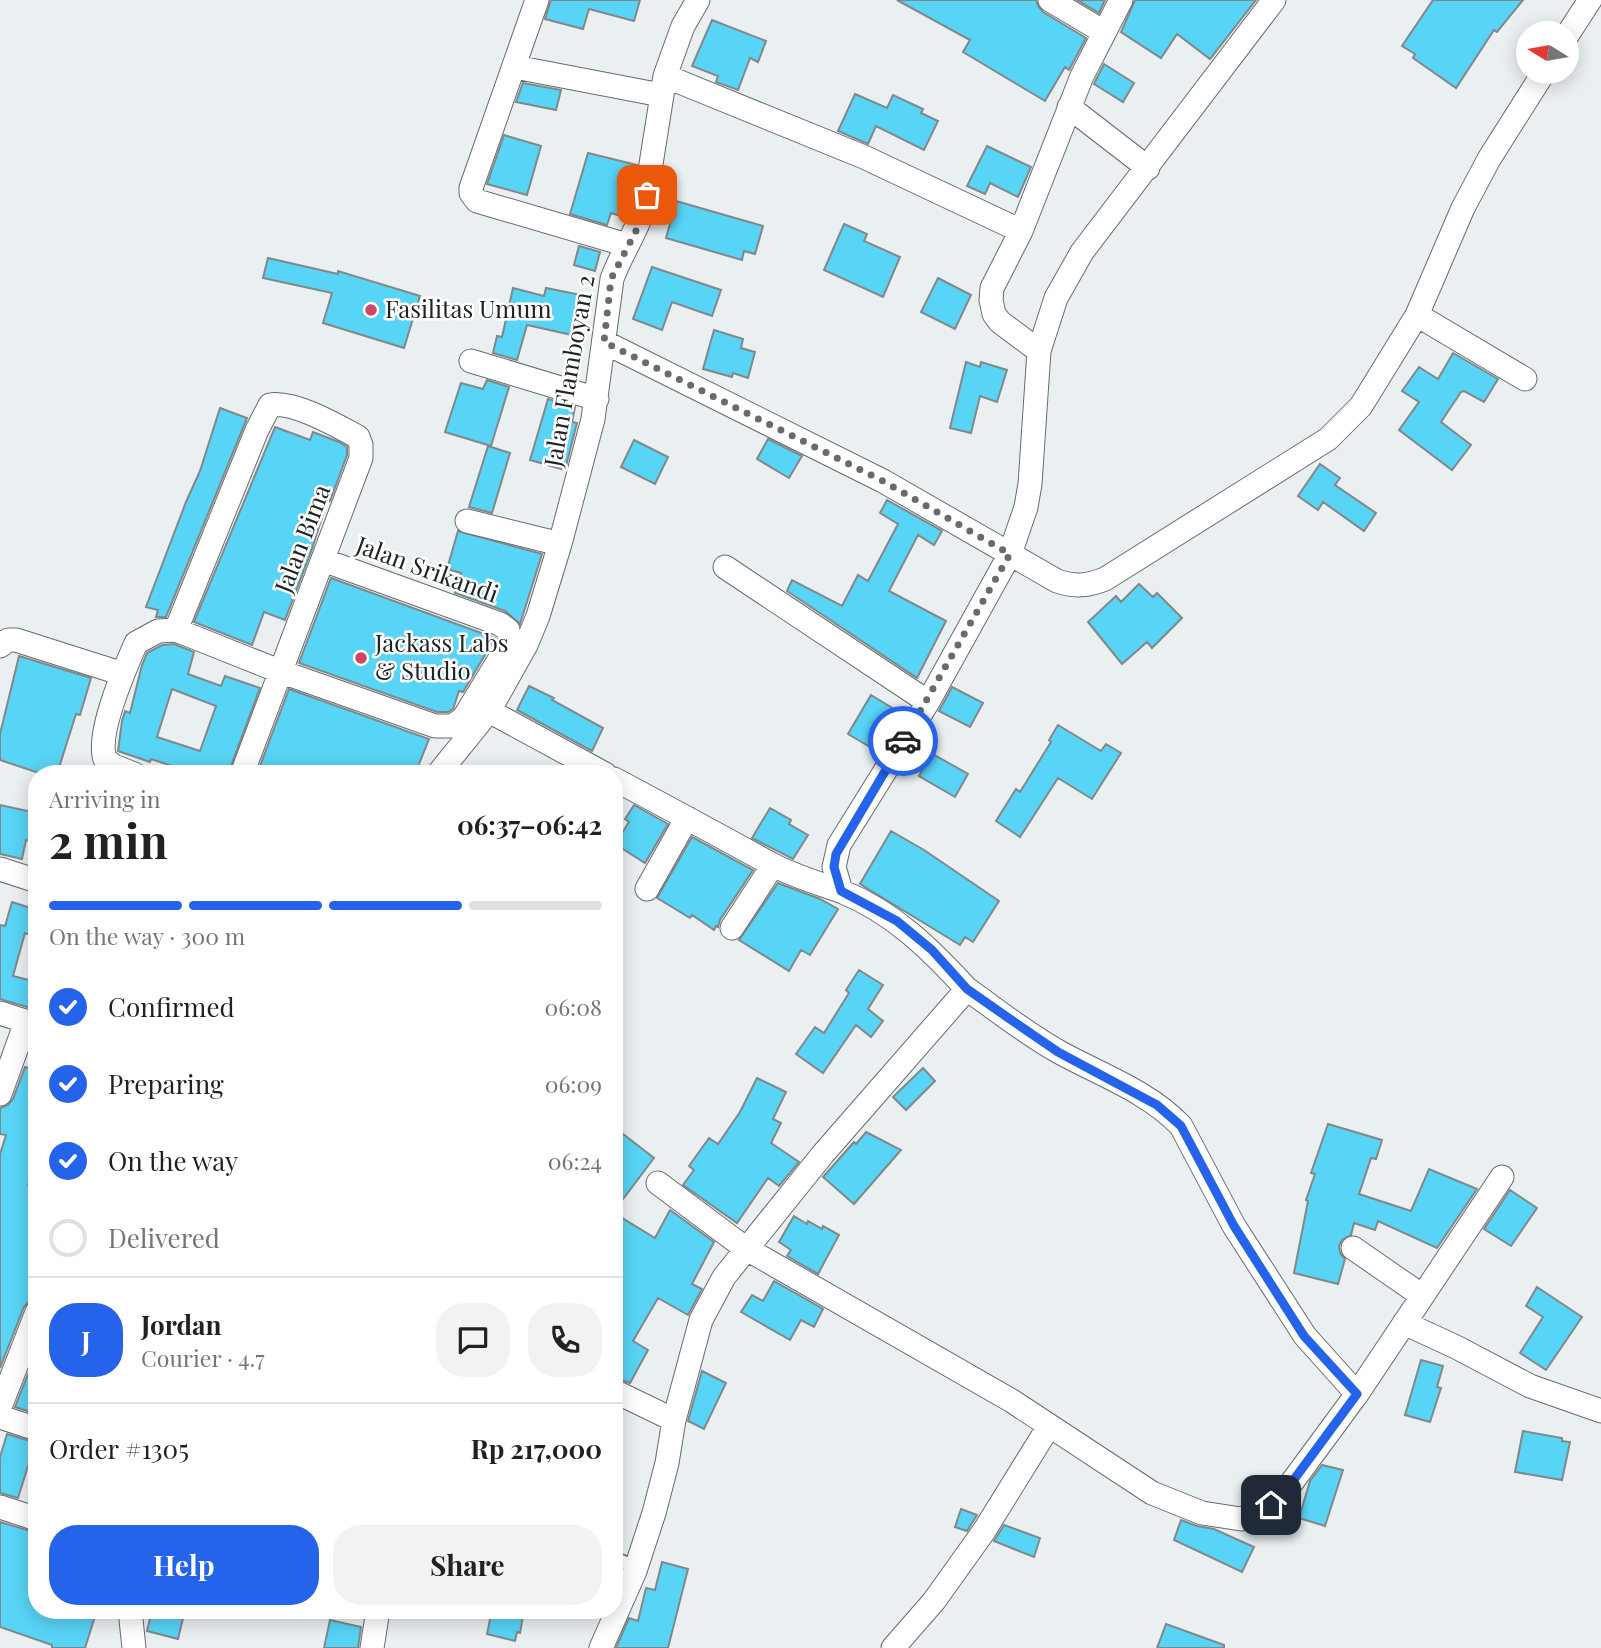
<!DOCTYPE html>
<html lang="en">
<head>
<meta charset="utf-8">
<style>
	body { margin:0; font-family:"Playfair Display",serif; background:#f2f2f2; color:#202124; height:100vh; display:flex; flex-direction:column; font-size:26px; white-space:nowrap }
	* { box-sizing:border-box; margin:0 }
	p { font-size:23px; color:#757577 }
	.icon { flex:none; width:38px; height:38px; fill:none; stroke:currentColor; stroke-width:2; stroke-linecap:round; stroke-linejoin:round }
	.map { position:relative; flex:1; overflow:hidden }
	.sheet { position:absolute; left:28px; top:765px; width:595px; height:854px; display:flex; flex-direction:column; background:#fff; border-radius:28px; box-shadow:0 4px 18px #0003 }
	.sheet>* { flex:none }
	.needle { width:46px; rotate:281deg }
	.tools { position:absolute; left:1516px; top:21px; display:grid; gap:14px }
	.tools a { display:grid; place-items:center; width:63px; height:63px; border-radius:50%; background:#fff; box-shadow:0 4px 18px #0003; font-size:35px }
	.pin { position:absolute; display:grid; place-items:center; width:60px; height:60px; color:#fff; margin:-30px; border-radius:14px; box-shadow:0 4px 10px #0006 }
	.courier { position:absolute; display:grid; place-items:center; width:70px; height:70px; margin:-35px; border:5px solid #2563eb; border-radius:50%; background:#fff; color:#222; box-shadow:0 2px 9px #0007 }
	.summary em { font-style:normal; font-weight:700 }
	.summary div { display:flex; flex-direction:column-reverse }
	.summary { display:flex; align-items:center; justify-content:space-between; height:119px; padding:0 21px }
	h1 { font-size:46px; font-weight:700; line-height:52px }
	.bar { display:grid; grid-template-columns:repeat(4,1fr); gap:10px 7px; align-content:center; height:84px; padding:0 21px }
	.bar i { height:9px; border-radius:5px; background:#e0e0e0 }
	.bar .current { background:#2563eb }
	.bar p { grid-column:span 4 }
	.line { display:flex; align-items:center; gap:18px; padding:0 21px; border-top:2px solid #e0e0e0 }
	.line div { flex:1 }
	.round { display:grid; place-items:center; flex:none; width:74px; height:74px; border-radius:28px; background:#f2f2f2 }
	ol { padding:0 21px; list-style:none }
	li { display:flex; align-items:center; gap:21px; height:77px }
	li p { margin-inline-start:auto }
	li .icon { padding:7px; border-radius:50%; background:#2563eb; color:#fff; stroke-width:4 }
	li:last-child { color:#757577 }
	li i { width:38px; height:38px; border:4px solid #e0e0e0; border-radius:50% }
	.cta { display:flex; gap:14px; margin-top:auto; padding:14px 21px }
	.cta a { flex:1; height:80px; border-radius:28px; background:#2563eb; color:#fff; font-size:28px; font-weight:700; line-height:80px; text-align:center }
	.cta a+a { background:#f2f2f2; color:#202124 }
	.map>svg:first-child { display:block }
	.building { fill:#58d4f6; stroke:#82888a; stroke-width:2; fill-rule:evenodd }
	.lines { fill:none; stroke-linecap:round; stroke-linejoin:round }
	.service-casing { stroke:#666b6d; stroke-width:15 }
	.minor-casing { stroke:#666b6d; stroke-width:25 }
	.service { stroke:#fff; stroke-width:12 }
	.minor { stroke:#fff; stroke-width:23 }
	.done { stroke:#676b6b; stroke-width:7; stroke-dasharray:0 12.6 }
	.route { stroke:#2563eb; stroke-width:9 }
	.poi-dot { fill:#d34469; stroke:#fff; stroke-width:2.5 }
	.labels { text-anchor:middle; stroke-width:5; stroke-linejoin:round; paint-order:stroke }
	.poi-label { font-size:24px; fill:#202323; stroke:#fff; text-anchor:start }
	.street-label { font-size:24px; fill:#202323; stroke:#fff }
</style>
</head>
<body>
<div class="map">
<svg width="1601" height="1648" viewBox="0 0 1601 1648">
	<rect width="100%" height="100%" fill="#eaf0f2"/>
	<path class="building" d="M551 0H640L634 21 589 9 583 29 545 19Z
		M897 0H1036L1038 6 1043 12 1086 38 1069 70 1065 67 1045 101 963 52 970 40Z
		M1077 0H1105L1099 13Z
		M1135 0H1256L1210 59 1177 34 1161 58 1121 32Z
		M1433 0H1523L1497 32 1494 30 1456 88 1413 58 1415 54 1402 46Z
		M712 20 766 41 758 62 750 58 738 90 716 82 718 76 692 66Z
		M1104 64 1134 83 1123 102 1094 84Z
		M523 83 561 90 556 110 516 102Z
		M855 94 887 108 893 95 923 109 921 113 938 121 924 150 876 126 868 144 838 131Z
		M504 135 541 146 527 195 487 184Z
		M987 146 1031 167 1018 197 990 183 985 194 967 186Z
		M588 153 637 165 624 217 611 213 607 225 570 214Z
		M676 201 763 226 755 254 744 251 742 260 666 238Z
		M844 224 867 234 864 241 900 257 883 297 824 270Z
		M579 246 600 252 595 271 574 265Z
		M268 258 338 274V271L420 296 404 348 323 323 332 293 263 278Z
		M652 267 721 290 712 316 672 302 662 330 633 319Z
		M938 278 971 295 955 329 921 312Z
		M513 288 544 296 546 288 581 295 572 335 527 325 517 360 493 353 497 336 502 337Z
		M714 330 743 339 741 348 755 352 748 378 733 373 732 377 703 369Z
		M1453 353 1498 379 1484 402 1464 391 1461 392 1441 422 1471 445 1452 470 1399 430 1419 402 1402 391 1419 367 1438 379Z
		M966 362 980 367 981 362 1007 370 997 402 980 396 971 433 950 428Z
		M487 380 509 387 491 446 445 432 461 383 483 389Z
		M548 399 575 407 572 422 577 423 565 470 530 460Z
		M220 408 247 418 166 617H156L158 610 146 607 186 502 200 471Z
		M275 427 310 440 313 432 339 442 347 447V455L330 501H327L312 549 285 620 264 612 252 645 194 622Z
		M768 439 802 456 789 478 757 459Z
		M634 440 668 457 655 484 621 467Z
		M488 446 510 453 492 513 469 507Z
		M1320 464 1340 478 1335 485 1376 513 1364 531 1323 502 1318 510 1298 496Z
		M887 500 942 531 934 545 918 535 889 591 946 621 917 678 787 591 792 580 842 606 858 575 868 581 898 524 880 513Z
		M458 531 542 554 520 624 505 611 455 593 461 573 447 569Z
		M331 578 495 638 463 692 459 691 453 709 448 712H437L299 663Z
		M1139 584 1153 597 1157 593 1182 618 1152 648 1147 642 1122 664 1088 622 1116 596 1121 602Z
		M174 644 194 652 188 674 221 686 225 676 260 688 228 774H196L151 759 150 762 118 751 122 721 125 711 130 713 142 665 147 653 162 645ZM172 689 216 706 200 751 157 737Z
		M19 656 91 678 80 715 76 714 57 774H42L0 760V734Z
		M529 686 554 698 552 700 603 728 592 751 517 710Z
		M952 687 983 703 970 727 939 711Z
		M289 689 429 739 415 774H257Z
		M871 695 904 715 880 753 848 734Z
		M1058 725 1101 751 1106 744 1121 753 1092 799 1058 778 1020 837 996 821 1016 789 1020 792 1051 742 1049 740Z
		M931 753 968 774 955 797 919 776Z
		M0 805 37 813V841L26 840 22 859 0 854Z
		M634 805 668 824 645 863 615 844 629 822 625 819Z
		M770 808 791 820 789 824 808 835 793 859 752 838Z
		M891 831 924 850 999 901 973 942 965 937 960 945 860 884Z
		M692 837 753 870 720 920 718 927 716 926 714 930 692 915 690 918 657 898Z
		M778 883 820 899 838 909 810 955 801 950 789 971 739 940Z
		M12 902 37 910V937L25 933 13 976 37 982V1010L0 999V925L5 926Z
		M859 970 883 985 868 1009 883 1021 871 1037 856 1025 823 1073 796 1054 815 1027 824 1033 849 993 846 990Z
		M25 1067 37 1071V1157L28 1185 37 1188V1298L29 1301 24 1307 0 1368V1154L6 1135 0 1134V1108L8 1105 13 1099Z
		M923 1068 935 1081 906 1110 893 1097Z
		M757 1078 786 1092 773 1119 781 1123 771 1143 799 1162 779 1186 768 1178 737 1223 683 1185 694 1170 689 1166 709 1138 718 1144 740 1112Z
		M1328 1124 1382 1140 1376 1159 1371 1158 1359 1194 1411 1211 1429 1169 1477 1189 1437 1248 1378 1221 1375 1230 1354 1223 1351 1235 1342 1240 1339 1246 1340 1253 1345 1259 1338 1284 1294 1273 1308 1201 1306 1200 1315 1174 1311 1173Z
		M614 1127 654 1158 614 1211Z
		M866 1132 901 1150 854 1204 823 1177 854 1142 856 1144Z
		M1510 1190 1537 1208 1511 1246 1484 1229Z
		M670 1210 714 1242 692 1284 702 1289 688 1315 658 1298 633 1341 648 1350 630 1383 614 1377V1213L655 1238Z
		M794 1216 807 1224 808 1221 822 1229 823 1226 839 1235 818 1274 787 1256 791 1250 779 1242Z
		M774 1281 823 1309 814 1327 801 1320 790 1340 741 1312 752 1295 763 1301Z
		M1537 1287 1582 1317 1546 1370 1520 1353 1543 1317 1526 1306Z
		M37 1351V1414L15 1407Z
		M1421 1360 1443 1366 1437 1387 1441 1388 1430 1422 1405 1415Z
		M702 1371 726 1383 704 1429 688 1421Z
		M1523 1431 1562 1438V1441L1570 1442 1562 1480 1515 1472Z
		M7 1434 37 1443V1465L29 1463 18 1498 0 1493V1457Z
		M1322 1465 1343 1470 1325 1526 1299 1518 1310 1481Z
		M961 1509 977 1515 967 1531 955 1527Z
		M1181 1520 1197 1526 1214 1529 1254 1547 1242 1572 1174 1540Z
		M0 1522 37 1533V1610H97L85 1648H52V1645L0 1627Z
		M1004 1525 1040 1538 1034 1557 994 1541Z
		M662 1562 688 1569 668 1648H616L629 1618 638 1621 646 1588 655 1590Z
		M152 1610H185L178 1639 147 1631Z
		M492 1610H524L520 1633 517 1632 515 1641 487 1634Z
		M330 1620 361 1627 358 1648H324Z
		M1166 1624 1224 1645V1648H1157Z"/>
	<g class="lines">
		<defs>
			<path id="service" d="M614 1558 636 1567"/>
			<path id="minor" d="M537 0 471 188V193L477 201 627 245
				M1050 0 1104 32
				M1566 37 1590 0
				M515 67 661 95
				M665 76 864 157 1021 231
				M1069 107 1148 168
				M1417 315 1525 379
				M604 342 883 481 1057 581C1075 587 1088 586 1105 579L1328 439 1361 406 1417 315 1463 208 1489 159 1544 72
				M1039 351 1000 322 994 314 991 300 992 288 1021 231 1082 76 1121 0
				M471 361 597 399
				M467 521 560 544
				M725 567 928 702
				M176 630 257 430 270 405C294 401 336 425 358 437L361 445V458L242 774
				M0 646 8 640H16L123 674
				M489 711 605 774
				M134 774 114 766 105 759C96 734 125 668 136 643L158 631 176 630 279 671 435 726H452L463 719 510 642 508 630 500 624 323 560
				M438 774 489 711 526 645 538 616 560 544 593 419 612 279C621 254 636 233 644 208L665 76 683 26 698 0
				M0 869 37 881
				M647 889 687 818
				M841 891 834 867 839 845 928 702 1010 554 1026 507 1030 484 1039 351 1056 298 1082 252 1274 0
				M732 928 773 865
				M967 989C998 1011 1028 1035 1061 1053 1101 1075 1149 1092 1181 1126L1234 1226 1305 1336 1357 1394
				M0 1013 37 1025
				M0 1094 26 1022
				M658 1183 745 1248 1012 1401 1152 1493 1202 1513 1241 1519 1257 1515 1284 1493 1357 1394 1502 1177
				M1353 1248 1421 1295
				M1404 1323 1456 1347 1530 1386 1601 1411
				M614 1391 674 1420
				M0 1407 37 1312
				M0 1417 37 1429
				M0 1507 37 1519
				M130 1610 134 1648
				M372 1648 378 1610
				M601 1648 635 1571 654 1513 667 1463 674 1420 701 1320 724 1277 823 1154 967 989C930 949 894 913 843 892 819 883 796 877 773 865 720 836 667 807 614 779
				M893 1648 934 1601 984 1531 1049 1426"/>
		</defs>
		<use href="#service" class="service-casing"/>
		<use href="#minor" class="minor-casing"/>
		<use href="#service" class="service"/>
		<use href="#minor" class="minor"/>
	</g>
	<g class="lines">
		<path class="done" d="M647 195 637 229 611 279 604 342 883 481 1010 554 903 741"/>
		<path class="route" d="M903 741 836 854 834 867 841 891 897 921 932 950 967 989 1007 1017 1058 1052 1157 1105 1181 1126 1234 1226 1304 1336 1357 1394 1284 1493 1271 1505"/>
	</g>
	<g class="poi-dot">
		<circle cx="371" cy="310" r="7"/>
		<circle cx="361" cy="658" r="7"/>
	</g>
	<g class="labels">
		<g class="poi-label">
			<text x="385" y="318">Fasilitas Umum</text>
			<text x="375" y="652">Jackass Labs<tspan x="375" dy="28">&amp; Studio</tspan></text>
		</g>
		<g class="street-label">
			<text transform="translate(570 371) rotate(-80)" y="8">Jalan Flamboyan 2</text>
			<text transform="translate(303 539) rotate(-69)" y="8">Jalan Bima</text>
			<text transform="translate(427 570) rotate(20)" y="8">Jalan Srikandi</text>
		</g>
	</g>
</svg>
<div class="tools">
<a><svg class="needle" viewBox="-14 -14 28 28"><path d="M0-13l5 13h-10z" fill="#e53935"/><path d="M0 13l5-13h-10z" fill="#757577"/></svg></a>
</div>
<div class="pin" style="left:647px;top:195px;background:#ea580c"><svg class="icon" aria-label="bag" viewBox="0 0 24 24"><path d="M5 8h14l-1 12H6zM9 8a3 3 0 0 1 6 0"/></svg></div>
<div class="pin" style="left:1271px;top:1505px;background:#1f2937"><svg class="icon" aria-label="home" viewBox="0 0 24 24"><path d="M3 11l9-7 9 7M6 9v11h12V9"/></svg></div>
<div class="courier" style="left:903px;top:741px"><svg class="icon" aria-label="car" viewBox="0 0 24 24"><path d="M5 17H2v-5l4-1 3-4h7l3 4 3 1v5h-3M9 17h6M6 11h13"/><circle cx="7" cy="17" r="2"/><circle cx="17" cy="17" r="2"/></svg></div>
<section class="sheet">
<div class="summary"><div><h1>2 min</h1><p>Arriving in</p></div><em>06:37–06:42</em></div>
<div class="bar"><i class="current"></i><i class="current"></i><i class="current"></i><i></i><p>On the way · 300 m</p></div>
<ol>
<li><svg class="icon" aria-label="check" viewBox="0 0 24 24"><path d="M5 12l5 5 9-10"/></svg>Confirmed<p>06:08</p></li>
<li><svg class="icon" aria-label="check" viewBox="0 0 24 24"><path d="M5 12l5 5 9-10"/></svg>Preparing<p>06:09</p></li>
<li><svg class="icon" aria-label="check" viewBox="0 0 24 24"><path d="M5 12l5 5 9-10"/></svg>On the way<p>06:24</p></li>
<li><i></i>Delivered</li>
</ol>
<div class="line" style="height:126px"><b class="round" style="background:#2563eb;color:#fff">J</b><div><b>Jordan</b><p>Courier · 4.7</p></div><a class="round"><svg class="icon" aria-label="chat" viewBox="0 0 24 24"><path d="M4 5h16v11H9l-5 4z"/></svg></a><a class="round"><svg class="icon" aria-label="phone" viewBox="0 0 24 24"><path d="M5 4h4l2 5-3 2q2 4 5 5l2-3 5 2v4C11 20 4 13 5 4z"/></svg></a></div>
<div class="line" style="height:91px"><div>Order #1305</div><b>Rp 217,000</b></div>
<div class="cta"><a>Help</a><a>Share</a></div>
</section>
</div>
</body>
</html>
